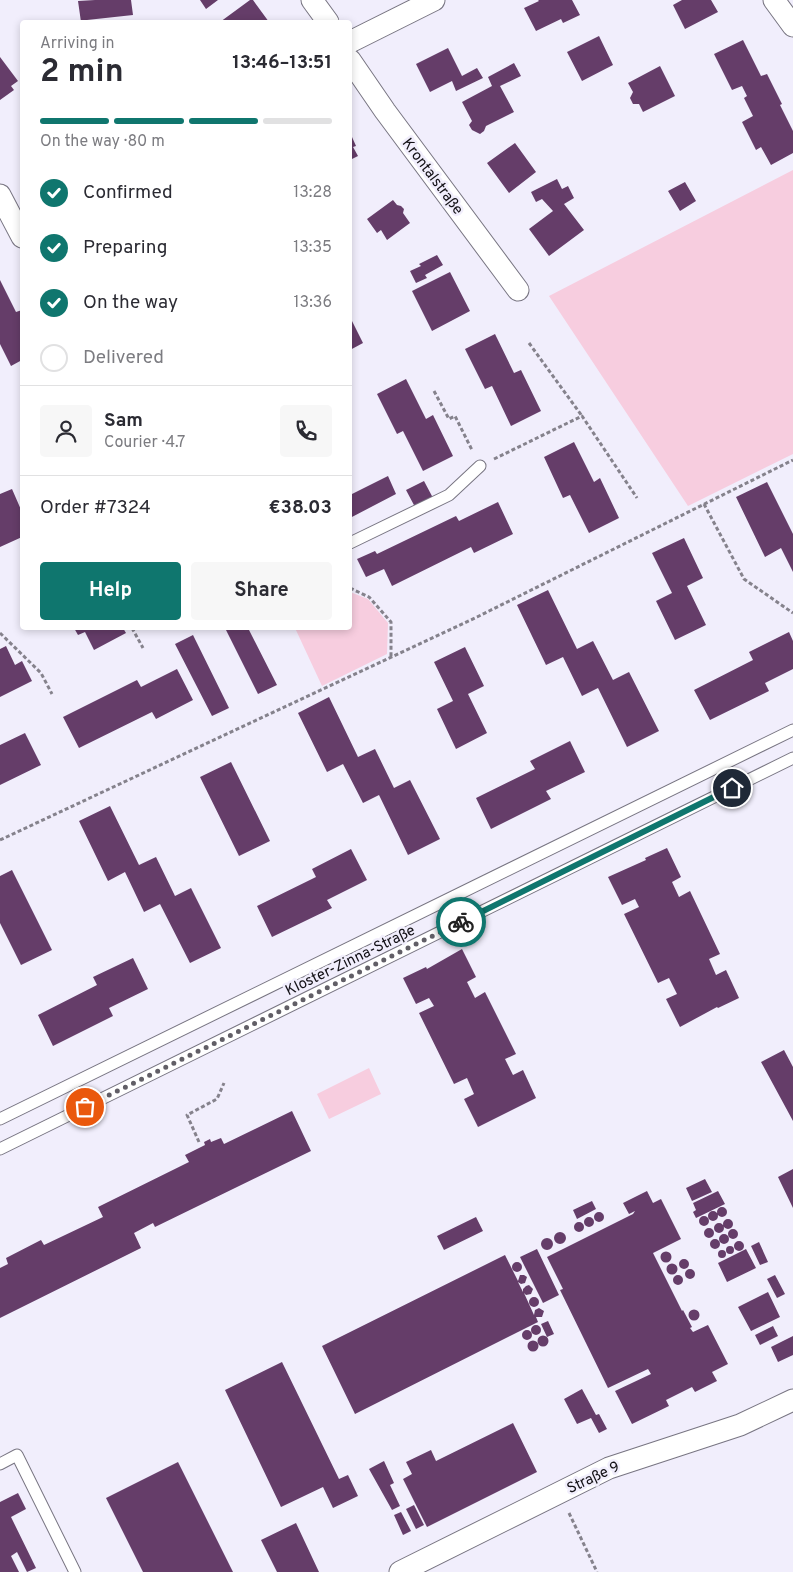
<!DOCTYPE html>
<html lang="en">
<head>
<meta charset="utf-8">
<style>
	body { margin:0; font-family:Overpass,sans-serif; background:#f7f7f7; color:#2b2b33; height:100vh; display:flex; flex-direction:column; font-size:19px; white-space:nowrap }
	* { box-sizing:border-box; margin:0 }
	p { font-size:16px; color:#7c7c81 }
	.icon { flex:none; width:28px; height:28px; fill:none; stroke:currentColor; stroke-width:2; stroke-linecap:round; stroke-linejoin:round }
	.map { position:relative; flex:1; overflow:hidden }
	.drawer { position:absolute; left:20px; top:20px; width:332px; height:610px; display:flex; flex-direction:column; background:#fff; border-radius:5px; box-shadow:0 2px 8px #0003 }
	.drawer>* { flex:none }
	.pin { position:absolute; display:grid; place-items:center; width:42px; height:42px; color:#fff; margin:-21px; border:2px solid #fff; border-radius:50%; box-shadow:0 1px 5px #0007 }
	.courier { position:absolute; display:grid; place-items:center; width:50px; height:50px; margin:-25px; border:4px solid #0f766e; border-radius:50%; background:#fff; color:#222; box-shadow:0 1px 6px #0007 }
	.head em { font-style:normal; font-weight:700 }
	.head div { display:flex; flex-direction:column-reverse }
	.head { display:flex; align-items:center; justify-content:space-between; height:85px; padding:0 20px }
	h1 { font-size:32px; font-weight:700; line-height:38px }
	.bar { display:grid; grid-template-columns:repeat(4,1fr); gap:8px 5px; align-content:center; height:60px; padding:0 20px }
	.bar i { height:6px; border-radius:4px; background:#e1e1e2 }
	.bar .on { background:#0f766e }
	.bar p { grid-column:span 4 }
	.line { display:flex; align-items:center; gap:12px; padding:0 20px; border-top:1px solid #e1e1e2 }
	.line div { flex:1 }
	.round { display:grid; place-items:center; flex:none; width:52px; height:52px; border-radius:5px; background:#f7f7f7 }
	ol { padding:0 20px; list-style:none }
	li { display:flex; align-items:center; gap:15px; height:55px }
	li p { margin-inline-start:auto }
	li .icon { padding:5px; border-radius:50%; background:#0f766e; color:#fff; stroke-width:4 }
	li:last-child { color:#7c7c81 }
	li i { width:28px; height:28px; border:2px solid #e1e1e2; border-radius:50% }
	.primary-button { display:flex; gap:10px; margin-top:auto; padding:10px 20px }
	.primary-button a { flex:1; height:58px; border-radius:5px; background:#0f766e; color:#fff; font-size:20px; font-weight:700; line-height:58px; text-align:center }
	.primary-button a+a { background:#f7f7f7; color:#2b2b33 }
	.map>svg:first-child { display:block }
	.green { fill:#f7cddf }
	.building { fill:#653d69 }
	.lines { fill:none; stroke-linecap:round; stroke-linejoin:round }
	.lane-casing { stroke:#787582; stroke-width:13 }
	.street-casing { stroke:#787582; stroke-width:23 }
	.path { stroke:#85828c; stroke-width:3; stroke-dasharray:4 2.5; stroke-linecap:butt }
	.lane { stroke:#fff; stroke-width:11 }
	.street { stroke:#fff; stroke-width:21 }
	.done { stroke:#615e66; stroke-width:5; stroke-dasharray:0 9 }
	.route { stroke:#0f766e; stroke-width:6 }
	.labels { text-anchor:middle; stroke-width:5; stroke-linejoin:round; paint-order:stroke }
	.street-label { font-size:15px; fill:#131116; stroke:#f1eefc }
</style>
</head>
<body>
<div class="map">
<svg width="793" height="1572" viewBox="0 0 793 1572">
	<rect width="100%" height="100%" fill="#f1eefc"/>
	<path class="green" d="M793 170V454L688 506 549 296Z
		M350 592 368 599 388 623 387 654 322 686 295 628H350Z
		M369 1068 381 1094 329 1119 317 1094Z"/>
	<path class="building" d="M95 0H131L133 15 87 20 88 22H81L78 1Z
		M200 0H218L206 9Z
		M250 0H253L269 22H220Z
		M538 0H572L580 15 563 23 561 19 536 31 524 8 539 1Z
		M682 0H711L718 12 685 29 673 5Z
		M599 36 613 65 582 81 567 52Z
		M743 40 761 76 767 74 782 104 780 105 793 131V153L771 165 761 147 756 150 742 122 753 116 744 98 747 96 742 86 732 90 714 54Z
		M448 48 462 76 477 68 483 78 456 91 452 81 430 92 416 64Z
		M0 57 18 81 11 86 14 90 0 100Z
		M514 63 521 76 500 86 514 112 486 126 484 131 480 134 472 130 469 125 472 121 462 102 492 86 488 77Z
		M660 66 675 96 643 112 639 104H633L630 98 633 92 628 83Z
		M352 137 356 146 353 147 358 156 350 160V138Z
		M515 143 536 172 509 193 487 163Z
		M557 179 562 189 568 186 574 198 564 204 584 230 549 256 529 229 553 211 542 199 536 202 531 192Z
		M685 182 696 201 680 211 668 191Z
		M393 200 397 205 401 206 404 209 403 213 410 223 387 240 381 230 377 233 367 219Z
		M437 255 443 265 425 275 427 278 416 283 410 271 421 266 419 264Z
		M450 272 470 311 432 331 412 291Z
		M0 280 16 312 22 310V360L11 366 0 344Z
		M350 317 363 343 350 350Z
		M495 334 514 373 521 370 541 411 511 426 492 386 485 389 465 349Z
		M406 379 426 419 433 415 453 456 423 471 403 431 397 434 377 394Z
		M574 442 594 482 600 478 619 518 589 533 570 495 563 498 544 457Z
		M388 476 396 494 350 518V495Z
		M424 481 433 498 415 507 406 490Z
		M767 482 793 534V572L781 548 765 557 736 497Z
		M12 489 22 512V537L0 547V494Z
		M498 502 513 534 474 553 471 547 392 586 384 569 366 577 357 559 375 551 377 554 456 516 459 521Z
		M684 538 703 578 687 586 706 625 675 640 656 601 672 593 652 553Z
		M548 590 577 649 593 641 613 680 629 672 659 731 627 747 598 688 582 696 563 657 546 665 517 605Z
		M74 628H123L126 633 94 650 85 632 78 635Z
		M225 628H248L277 685 258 694Z
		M789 632 793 641V669L765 683 769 691 710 720 694 690 753 660 749 652Z
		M193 635 229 708 212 716 175 644Z
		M6 646 15 665 22 661 32 681 0 697V649Z
		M465 647 484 686 468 694 487 733 456 749 437 709 453 701 434 662Z
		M177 669 193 700 156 719 152 712 79 748 63 717 137 680 141 687Z
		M329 697 358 757 375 749 394 788 410 780 440 839 408 855 379 795 363 803 343 764 327 772 298 713Z
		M25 733 41 765 0 785V745Z
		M570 741 585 772 546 791 551 799 491 829 476 798 535 769 530 761Z
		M231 762 270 841 239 856 200 777Z
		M110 806 139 865 156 857 175 896 191 888 221 948 190 963 160 904 144 912 125 872 108 881 79 821Z
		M667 848 681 877 672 882 679 897 690 891 720 954 709 959 716 975 726 970 739 998 718 1008 717 1007 680 1027 666 999 677 994 669 978 658 983 624 914 639 907 635 899 622 905 608 877 646 860 645 858Z
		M351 849 367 880 327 900 332 908 272 937 257 906 316 877 312 869Z
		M12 870 52 950 21 965 0 923V876Z
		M462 949 476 977 467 982 475 998 485 992 516 1054 505 1059 513 1075 523 1070 536 1098 478 1127 464 1099 474 1094 467 1078 454 1084 419 1013 434 1006 429 998 416 1004 403 978 426 967 427 969Z
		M133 958 148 989 109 1008 113 1016 53 1046 38 1015 97 985 93 977Z
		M784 1050 793 1067V1121L761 1062Z
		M292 1111 311 1151 155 1227 153 1223 134 1233 141 1248 0 1318V1268L8 1264 6 1258 41 1240 44 1245 103 1217 98 1207 189 1162 185 1155 205 1145 204 1142 210 1139 211 1142 221 1138 224 1144Z
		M793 1169V1208L778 1177Z
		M705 1179 712 1192 692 1201 686 1188Z
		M647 1191 653 1203 661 1199 681 1239 653 1253 682 1311 683 1310 692 1327 690 1328 693 1332 708 1325 728 1364 712 1372 717 1381 695 1392 692 1387 666 1400 669 1406 632 1424 615 1391 651 1374 648 1369 608 1388 560 1290 563 1289 547 1257 633 1214 635 1211 629 1214 623 1203Z
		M718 1191 725 1204 696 1218 693 1212 696 1210 693 1203Z
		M592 1201 596 1209 577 1219 573 1210Z
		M717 1212a5 5 0 1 1 10 0a5 5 0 1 1-10 0Z
		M708 1216a5 5 0 1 1 10 0a5 5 0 1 1-10 0Z
		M594 1217a5 5 0 1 1 10 0a5 5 0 1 1-10 0Z
		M699 1221a5 5 0 1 1 10 0a5 5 0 1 1-10 0Z
		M476 1217 483 1231 444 1250 437 1236Z
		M584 1222a5 5 0 1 1 10 0a5 5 0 1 1-10 0Z
		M723 1224a5 5 0 1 1 10 0a5 5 0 1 1-10 0Z
		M574 1227a5 5 0 1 1 10 0a5 5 0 1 1-10 0Z
		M714 1228a5 5 0 1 1 10 0a5 5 0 1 1-10 0Z
		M704 1233a5 5 0 1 1 10 0a5 5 0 1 1-10 0Z
		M728 1234a5 5 0 1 1 10 0a5 5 0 1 1-10 0Z
		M554 1238a6 6 0 1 1 12 0a6 6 0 1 1-12 0Z
		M719 1239a5 5 0 1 1 10 0a5 5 0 1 1-10 0Z
		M541 1244a6 6 0 1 1 12 0a6 6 0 1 1-12 0Z
		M710 1244a5 5 0 1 1 10 0a5 5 0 1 1-10 0Z
		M734 1246a5 5 0 1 1 10 0a5 5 0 1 1-10 0Z
		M759 1242 768 1262 760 1265 751 1246Z
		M726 1250a4 4 0 1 1 8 0a4 4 0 1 1-8 0Z
		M537 1249 559 1295 543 1303 520 1257Z
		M746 1249 756 1268 727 1282 718 1263Z
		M718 1254a4 4 0 1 1 8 0a4 4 0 1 1-8 0Z
		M660.5 1257a5.5 5.5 0 1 1 11 0a5.5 5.5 0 1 1-11 0Z
		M505 1255 518 1281 520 1275H524L527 1277 525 1283 521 1284 518 1282 523 1292V1289L526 1286 529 1285 533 1289 531 1294 526 1295 524 1293 534 1315 535 1310 539 1308 544 1311 542 1317H536L538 1322 355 1414 322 1346Z
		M679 1264a5 5 0 1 1 10 0a5 5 0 1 1-10 0Z
		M512 1267a5 5 0 1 1 10 0a5 5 0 1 1-10 0Z
		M666.5 1269a5.5 5.5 0 1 1 11 0a5.5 5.5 0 1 1-11 0Z
		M685 1274a5 5 0 1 1 10 0a5 5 0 1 1-10 0Z
		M775 1275 785 1294 777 1298 767 1279Z
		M673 1280a5 5 0 1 1 10 0a5 5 0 1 1-10 0Z
		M768 1292 780 1317 751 1331 738 1307Z
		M529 1302a5 5 0 1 1 10 0a5 5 0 1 1-10 0Z
		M688.5 1315a5.5 5.5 0 1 1 11 0a5.5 5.5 0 1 1-11 0Z
		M548 1321 554 1334 547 1337 541 1324Z
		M531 1330a5 5 0 1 1 10 0a5 5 0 1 1-10 0Z
		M773 1326 778 1336 760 1345 755 1335Z
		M522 1335a5 5 0 1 1 10 0a5 5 0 1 1-10 0Z
		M537.5 1341a5.5 5.5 0 1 1 11 0a5.5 5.5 0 1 1-11 0Z
		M793 1336V1355L778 1362 771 1347Z
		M527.5 1346a5.5 5.5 0 1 1 11 0a5.5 5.5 0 1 1-11 0Z
		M282 1362 339 1479 348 1475 358 1496 333 1508 323 1487 281 1507 225 1390Z
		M582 1389 596 1415 599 1414 607 1429 599 1433 591 1418 577 1424 564 1399Z
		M513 1423 537 1472 427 1527 403 1479 412 1474 406 1462 431 1450 436 1461Z
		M384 1461 394 1483 390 1485 400 1506 392 1510 369 1469Z
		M178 1462 233 1572H143L106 1498Z
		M18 1493 26 1509 11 1517 36 1568 27 1572 17 1552 11 1556 19 1572H0V1502Z
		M414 1505 424 1525 416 1529 406 1509Z
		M401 1512 411 1531 403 1535 394 1515Z
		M296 1523 319 1572H277L261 1540Z"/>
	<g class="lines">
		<defs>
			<path id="lane" d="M350 543 449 495 480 466
				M0 1119 793 730
				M0 1149 793 758
				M0 1464 17 1455 75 1572"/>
			<path id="street" d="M312 0 328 22
				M774 0 793 26
				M350 42 434 0
				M350 60 385 111 518 290
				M0 195 22 237
				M400 1572 609 1468 740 1425 793 1400"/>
		</defs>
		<use href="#lane" class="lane-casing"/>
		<use href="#street" class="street-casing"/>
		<path class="path" d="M529 343 582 416
			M434 391 449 419 455 416 472 450
			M494 459 582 416 637 498
			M704 504 744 579 793 613
			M350 588 369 597 391 622V657
			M132 628 143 648
			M0 633 41 673 52 694
			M0 840 477 617 793 460
			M199 1142 187 1115 217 1099 224 1083
			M569 1513 597 1572"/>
		<use href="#lane" class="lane"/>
		<use href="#street" class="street"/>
	</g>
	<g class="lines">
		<path class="done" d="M85 1107 461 922"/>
		<path class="route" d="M461 922 732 788"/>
	</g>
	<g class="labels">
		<g class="street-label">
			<text transform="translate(433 176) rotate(53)" y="5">Krontalstraße</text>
			<text transform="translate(350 960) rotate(-26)" y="5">Kloster-Zinna-Straße</text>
			<text transform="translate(593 1477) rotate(-25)" y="5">Straße 9</text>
		</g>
	</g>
</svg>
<div class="pin" style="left:85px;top:1107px;background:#ea580c"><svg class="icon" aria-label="bag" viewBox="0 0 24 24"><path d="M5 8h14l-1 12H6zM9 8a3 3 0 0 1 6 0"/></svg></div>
<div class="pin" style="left:732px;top:788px;background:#1f2937"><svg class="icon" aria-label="home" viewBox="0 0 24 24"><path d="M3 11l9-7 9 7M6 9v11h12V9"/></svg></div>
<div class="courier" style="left:461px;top:922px"><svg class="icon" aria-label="bike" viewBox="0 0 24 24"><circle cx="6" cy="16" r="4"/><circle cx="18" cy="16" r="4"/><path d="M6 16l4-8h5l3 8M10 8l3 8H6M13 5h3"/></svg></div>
<section class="drawer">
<div class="head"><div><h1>2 min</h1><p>Arriving in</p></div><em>13:46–13:51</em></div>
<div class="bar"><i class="on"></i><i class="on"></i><i class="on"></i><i></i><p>On the way · 80 m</p></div>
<ol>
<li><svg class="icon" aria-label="check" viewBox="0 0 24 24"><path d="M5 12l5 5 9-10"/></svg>Confirmed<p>13:28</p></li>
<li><svg class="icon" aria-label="check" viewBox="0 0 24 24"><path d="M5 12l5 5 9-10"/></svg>Preparing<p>13:35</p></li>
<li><svg class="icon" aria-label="check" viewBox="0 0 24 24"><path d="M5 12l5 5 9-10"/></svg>On the way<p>13:36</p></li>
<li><i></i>Delivered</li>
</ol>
<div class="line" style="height:90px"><a class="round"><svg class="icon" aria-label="person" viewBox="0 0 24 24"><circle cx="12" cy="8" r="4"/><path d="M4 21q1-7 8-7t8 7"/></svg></a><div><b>Sam</b><p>Courier · 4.7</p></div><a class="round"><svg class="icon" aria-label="phone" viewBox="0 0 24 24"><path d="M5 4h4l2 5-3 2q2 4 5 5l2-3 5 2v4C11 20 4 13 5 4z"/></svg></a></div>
<div class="line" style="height:65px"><div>Order #7324</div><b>€38.03</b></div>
<div class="primary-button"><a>Help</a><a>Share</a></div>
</section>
</div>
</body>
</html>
